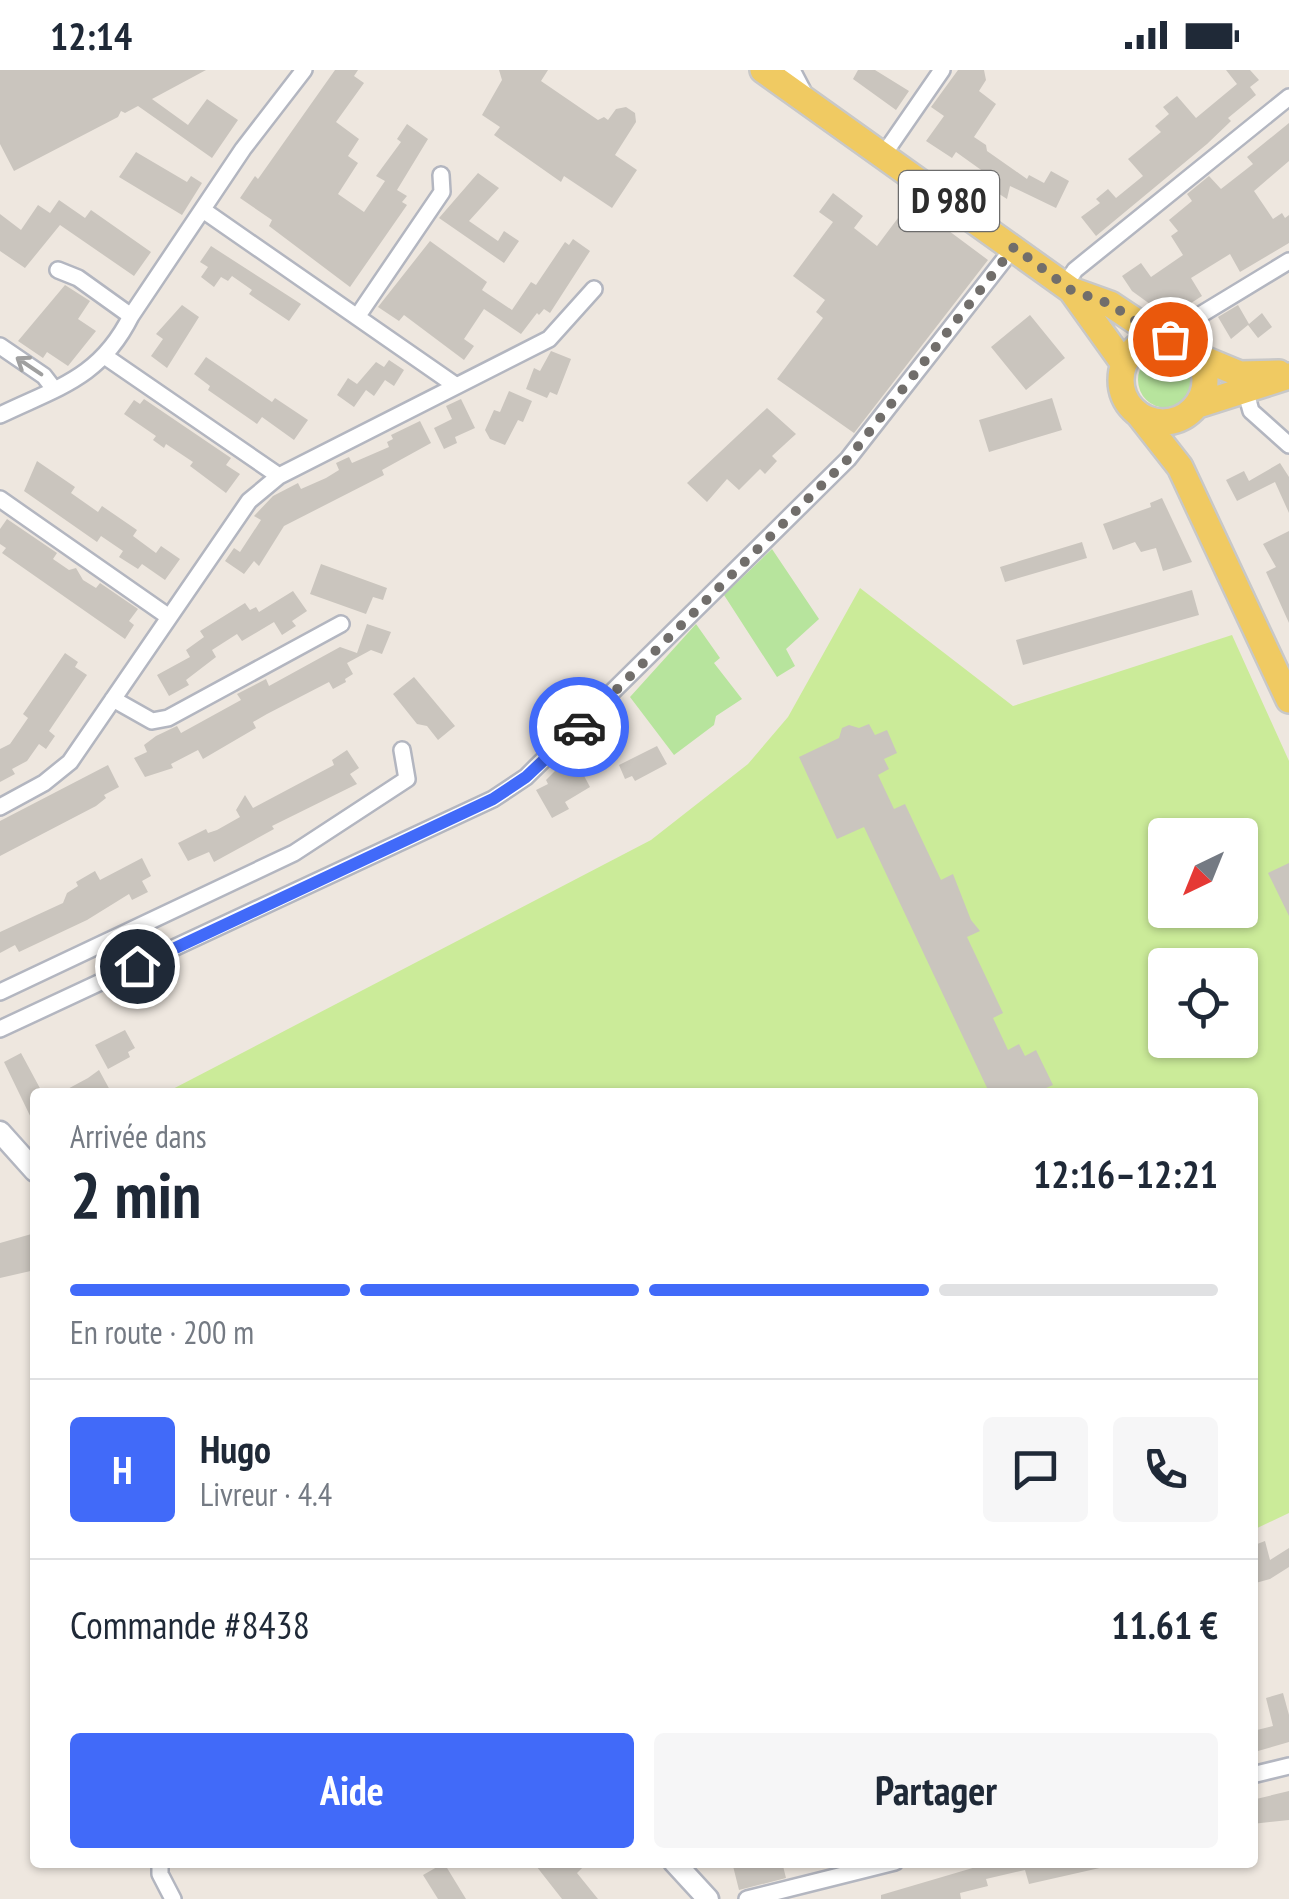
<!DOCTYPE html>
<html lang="fr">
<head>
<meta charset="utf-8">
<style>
	body { margin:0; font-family:"PT Sans Narrow",sans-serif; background:#f6f6f7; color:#1f2937; height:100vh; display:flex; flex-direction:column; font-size:38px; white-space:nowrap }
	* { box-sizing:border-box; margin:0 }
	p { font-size:32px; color:#747a83 }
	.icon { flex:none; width:55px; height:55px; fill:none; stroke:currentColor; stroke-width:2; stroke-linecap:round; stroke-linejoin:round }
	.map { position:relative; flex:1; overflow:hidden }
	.details { position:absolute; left:30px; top:1018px; width:1228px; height:780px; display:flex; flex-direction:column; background:#fff; border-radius:10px; box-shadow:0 2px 8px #0004 }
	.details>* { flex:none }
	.needle { width:65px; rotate:223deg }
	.fabs { position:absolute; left:1148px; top:748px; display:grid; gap:20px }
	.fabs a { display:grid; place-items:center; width:110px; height:110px; border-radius:10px; background:#fff; box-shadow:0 2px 8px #0004; font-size:50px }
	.pin { position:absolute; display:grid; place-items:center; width:85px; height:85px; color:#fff; margin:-42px; border:5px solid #fff; border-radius:50%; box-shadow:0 2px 10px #0007 }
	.courier { position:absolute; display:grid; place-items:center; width:100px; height:100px; margin:-50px; border:8px solid #416af9; border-radius:50%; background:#fff; color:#222; box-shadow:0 2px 12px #0007 }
	.overview em { font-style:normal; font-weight:700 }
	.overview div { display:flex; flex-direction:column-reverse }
	.overview { display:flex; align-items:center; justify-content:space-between; height:170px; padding:0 40px }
	h1 { font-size:65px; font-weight:700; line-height:75px }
	.bar { display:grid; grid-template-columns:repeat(4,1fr); gap:15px 10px; align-content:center; height:120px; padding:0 40px }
	.bar i { height:12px; border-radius:8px; background:#e0e1e3 }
	.bar .on { background:#416af9 }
	.bar p { grid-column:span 4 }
	.line { display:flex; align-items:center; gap:25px; padding:0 40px; border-top:2px solid #e0e1e3 }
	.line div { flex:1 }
	.round { display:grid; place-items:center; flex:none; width:105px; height:105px; border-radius:10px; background:#f6f6f7 }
	.action { display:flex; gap:20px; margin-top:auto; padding:20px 40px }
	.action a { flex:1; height:115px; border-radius:10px; background:#416af9; color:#fff; font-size:40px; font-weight:700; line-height:115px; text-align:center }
	.action a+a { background:#f6f6f7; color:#1f2937 }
	.status { display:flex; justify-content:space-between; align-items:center; height:70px; padding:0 50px; background:#fff; direction:ltr }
	.status svg { height:28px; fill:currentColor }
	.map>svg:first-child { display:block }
	.green { fill:#b7e49d }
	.pitch { fill:#cbeb99; fill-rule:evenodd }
	.building { fill:#cac5be }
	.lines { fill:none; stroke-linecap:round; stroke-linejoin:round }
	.minor-casing { stroke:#b3b6c0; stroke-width:20 }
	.tertiary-casing { stroke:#b3b6c0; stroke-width:25 }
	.primary-casing { stroke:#c8c8c8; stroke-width:30 }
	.minor { stroke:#fff; stroke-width:15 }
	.tertiary { stroke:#fff; stroke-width:20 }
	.primary { stroke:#f0ca62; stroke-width:25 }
	.oneway { stroke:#a0a0a0 }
	.done { stroke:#716e6b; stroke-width:10; stroke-dasharray:0 18 }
	.route { stroke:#416af9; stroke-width:12 }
	.labels { text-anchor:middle; stroke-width:8; stroke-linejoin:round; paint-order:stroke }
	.shield { fill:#fff; stroke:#6c6c6c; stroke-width:2.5 }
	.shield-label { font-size:35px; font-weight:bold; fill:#2d2d2d }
</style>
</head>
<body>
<div class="status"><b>12:14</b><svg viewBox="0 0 49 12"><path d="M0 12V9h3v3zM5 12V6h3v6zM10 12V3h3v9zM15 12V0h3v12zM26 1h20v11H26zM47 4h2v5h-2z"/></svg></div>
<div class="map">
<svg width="1289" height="1829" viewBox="0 0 1289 1829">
	<rect width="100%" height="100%" fill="#eee7df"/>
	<path class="green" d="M1138 310a28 28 0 1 1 56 0a28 28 0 1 1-56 0Z
		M772 479 819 549 786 579 795 596 777 607 724 525Z
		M696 554 720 588 714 593 742 629 716 646 714 655 674 685 630 627Z"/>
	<path class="pitch" d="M860 518 1013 636 1232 565 1289 691V1443L1253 1460 1252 1022H167L651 770 748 694 788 647ZM1165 765H1240V840H1165ZM1165 895H1240V970H1165Z"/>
	<path class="building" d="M0 0H206L152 29 188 55 207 29 238 50 212 88 138 36 125 43 121 41 118 47 14 101 0 74Z
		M335 0H358L354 6 364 13 336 52 359 69 348 86 358 93 338 124 364 142 385 111 376 106 401 72 397 69 407 54 428 69 397 120 407 126 402 132 407 135 350 217 269 156 272 150 240 128 255 106 258 109Z
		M499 0H548L541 11 598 50 604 47 608 50 616 39 626 37 635 43 636 52 615 85 637 100 612 138 564 106 561 112 494 65 500 57 482 45 502 10Z
		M858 0H875L909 21 896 40 853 9Z
		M958 0H984L986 10 979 21 996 34 974 67 986 75 987 81 1027 109 1029 105 1044 113 1051 101 1069 111 1056 138 1010 116 1007 129 979 111 984 102 956 82 952 88 926 71 944 46 931 37Z
		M1226 0H1250L1259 10 1250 17 1256 25 1228 48 1231 51 1207 74 1096 166 1081 147 1100 133 1096 129 1108 119 1116 128 1143 106 1128 89 1161 62 1155 56 1169 44 1163 37 1177 26 1196 48 1237 14Z
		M1289 53V91L1254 121 1273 149 1282 143 1285 148 1289 145V173L1240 202 1230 184 1191 208 1202 226 1174 244 1163 243 1162 236 1154 237 1132 221 1122 206 1141 193 1151 207 1183 185 1171 166 1178 161 1169 150 1192 131 1187 124 1209 106 1221 119 1253 94 1247 87Z
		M136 82 187 112 191 106 202 113 182 145 119 107Z
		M478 103 499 118 469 151 498 171 504 161 519 171 504 193 439 148Z
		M833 123 863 146 854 158 877 176 910 132 988 190 854 363 777 309 823 248 816 242 825 230 793 206 833 152 819 142Z
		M59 130 85 148 91 140 151 182 134 206 60 155 25 198 0 181V144L21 160 38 135 50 143Z
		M573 169 590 181 550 243 544 239 539 245 537 243 521 264 484 239 464 269 474 276 464 290 404 245 399 251 378 237 430 171 487 212 482 220 512 240 531 212 536 215 565 172 569 175Z
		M211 176 301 234 289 251 249 224 252 220 232 206 228 211 221 207 214 217 201 207 208 197 200 192Z
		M65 215 90 231 78 249 96 261 68 296 47 282 43 288 18 271Z
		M182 235 199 247 167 298 151 286 163 269 156 264Z
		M1238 235 1249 254 1262 243 1272 257 1258 268 1248 255 1231 269 1218 247Z
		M1030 245 1065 288 1026 320 991 277Z
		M551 281 571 289 557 325 550 322 547 328 526 319 534 298 540 301Z
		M206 287 272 332 275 328 308 350 294 370 262 347 257 354 208 320 210 316 194 304Z
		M389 290 404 300 394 316 385 310 374 326 366 320 354 337 337 325 348 308 357 314 376 292 384 297Z
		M509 321 532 331 523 352 518 350 505 375 490 369 485 360 494 340 500 342Z
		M1052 328 1062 360 989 382 979 350Z
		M144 329 231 388 226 395 240 404 226 423 190 396 193 392 166 374 164 378 153 370 156 366 124 344 134 330 140 334Z
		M461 329 475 358 455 367 457 373 444 379 434 358 452 349 446 336Z
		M767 338 796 364 772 386 777 391 765 404 760 399 739 420 727 409 707 432 687 413Z
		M420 351 431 373 382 400 384 405 284 456 259 496 254 491 244 504 225 491 234 478 240 482 261 450 254 446 273 426 298 413 301 419 326 408 339 400 336 393 349 387 352 393 389 377 387 372 393 369 391 365Z
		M37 391 75 417 71 423 98 442 102 436 137 460 133 466 156 483 161 476 180 489 165 510 142 494 138 499 119 487 123 481 101 466 97 472 24 421Z
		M1280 393 1289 407V443L1275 412 1237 431 1226 410 1244 401 1249 411Z
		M1162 428 1192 492 1163 501 1156 478 1141 482 1135 472 1113 480 1103 454 1151 437 1150 433Z
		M7 449 57 483 53 489 69 500 76 498 83 510 96 518 100 513 138 539 129 551 134 555 125 569 2 483 6 478 0 474V459Z
		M1289 461V553L1266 502 1276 497 1263 474Z
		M1082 472 1087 488 1005 512 1000 497Z
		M321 494 387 518 383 530 373 527 366 544 310 524Z
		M1192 520 1199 545 1023 595 1016 570Z
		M293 521 307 541 292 551 296 556 282 565 274 552 242 571 237 564 212 580 216 587 186 610 189 615 169 626 157 605 190 587 186 580 204 567 200 561 245 533 250 540 256 537 259 542Z
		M367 554 391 562 382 584 371 580 347 593 353 604 345 609 346 612 333 619 329 612 267 644 253 652 256 658 203 689 198 680 171 694 173 698 145 707 134 688 147 682 144 675 156 666 177 656 181 663 241 630 237 624 266 609 269 616 340 577 357 583Z
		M65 583 78 592 75 597 87 605 49 661 55 666 46 679 39 674 27 691 12 699 15 704 0 712V679L10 674 28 648 23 644Z
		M414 607 455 656 438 670 427 656 417 654 393 624Z
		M869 654 875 665 887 660 897 683 884 689 889 699 878 705 894 739 905 734 941 810 953 804 971 850 980 861 967 867 1003 943 993 948 1008 980 1019 974 1025 986 1036 980 1053 1015 1037 1022H989L864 757 837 769 799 687 839 668 842 658 849 655 859 658Z
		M657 676 667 694 635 711 632 706 625 709 619 695Z
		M347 680 359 698 350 704 357 714 272 756 274 759 214 792 209 782 188 791 178 773 206 759 208 763 217 760 240 747 236 740 245 725 253 738 334 695 332 690Z
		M563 693 571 706 581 700 590 717 565 732 569 739 552 748 536 720 548 714 546 710Z
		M108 695 119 717 104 725 106 728 96 736 0 786V751Z
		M142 788 151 806 142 811 148 822 132 830 129 824 87 850 19 882 15 875 0 883V862L63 833 67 823 78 816 76 812 95 801 100 810Z
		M1289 793V846L1268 803Z
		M125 960 135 978 128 982 130 987 108 999 95 975Z
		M21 983 42 1022H35V1056L4 992Z
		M99 1000 111 1022H62L88 1008Z
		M35 1163V1200L0 1208V1173Z
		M1265 1471 1270 1490 1289 1478V1497L1270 1509 1252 1514V1476Z
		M1283 1623 1289 1645V1672L1258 1681 1253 1661 1273 1656 1266 1628Z
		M1289 1721V1750L1252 1754V1730Z
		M533 1792H588L577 1803 598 1829H562Z
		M732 1792H782L786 1808 739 1820Z
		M993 1792H1104V1797L1029 1814 1025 1800 986 1809 988 1816 960 1823 961 1829H881V1825Z
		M444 1793 466 1829H438L423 1805Z"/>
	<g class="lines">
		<defs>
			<path id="minor" d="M792 0 804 23
				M884 84 942 0
				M203 140 455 315
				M58 200 78 208 131 246
				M1065 215 1075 200 1289 27
				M357 247 442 122 441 105
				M1179 270 1182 256 1289 191
				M0 276 44 306 54 319
				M106 287 279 406
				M1243 312 1251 341 1289 375
				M0 345C58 317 100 308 131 246L243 79 304 0
				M0 429 169 547
				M113 629 152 651 168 648 341 554
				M0 737 44 713 70 692 249 431 279 406 549 269 594 219
				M0 922 294 783 407 709 402 680
				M0 959 493 729 526 707 848 389 1014 177
				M1252 1705 1289 1696
				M160 1792V1804L173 1829
				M747 1829 895 1792"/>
			<path id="tertiary" d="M0 1062 35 1101
				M674 1792 708 1829"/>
			<path id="primary" d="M763 0 1071 220 1110 234 1161 268
				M1071 220 1124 294
				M1121 310a42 42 0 1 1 84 0a42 42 0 1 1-84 0Z
				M1199 287 1240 304 1279 303
				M1198 335 1289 306
				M1140 346 1180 397 1289 630"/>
		</defs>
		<use href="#minor" class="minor-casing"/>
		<use href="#tertiary" class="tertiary-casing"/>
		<use href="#primary" class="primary-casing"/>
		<use href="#minor" class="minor"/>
		<use href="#tertiary" class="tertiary"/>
		<use href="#primary" class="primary"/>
	</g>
	<defs><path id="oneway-shaft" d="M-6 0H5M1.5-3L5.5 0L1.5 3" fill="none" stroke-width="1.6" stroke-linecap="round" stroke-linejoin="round" transform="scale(2.5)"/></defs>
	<use class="oneway" href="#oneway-shaft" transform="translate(29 296) rotate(-146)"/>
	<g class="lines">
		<path class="done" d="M579 657 848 389 1014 177 1071 220 1110 234 1161 268 1170 269"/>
		<path class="route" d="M137 896 493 729 526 707 579 657"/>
	</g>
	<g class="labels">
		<rect class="shield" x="899" y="101" width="100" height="60" rx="8"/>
		<g class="shield-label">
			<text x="949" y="143">D 980</text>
		</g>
	</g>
</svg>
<div class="fabs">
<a><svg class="needle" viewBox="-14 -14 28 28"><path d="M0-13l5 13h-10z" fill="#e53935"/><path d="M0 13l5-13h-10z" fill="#747a83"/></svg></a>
<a><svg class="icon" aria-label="locate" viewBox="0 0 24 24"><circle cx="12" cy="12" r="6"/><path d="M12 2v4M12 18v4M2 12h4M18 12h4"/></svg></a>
</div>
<div class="pin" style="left:1170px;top:269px;background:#ea580c"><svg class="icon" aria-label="bag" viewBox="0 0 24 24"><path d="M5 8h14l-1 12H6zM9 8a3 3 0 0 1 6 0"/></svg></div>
<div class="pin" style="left:137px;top:896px;background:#1f2937"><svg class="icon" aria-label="home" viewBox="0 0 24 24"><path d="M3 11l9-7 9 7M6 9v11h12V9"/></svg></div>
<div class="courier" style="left:579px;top:657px"><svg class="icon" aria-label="car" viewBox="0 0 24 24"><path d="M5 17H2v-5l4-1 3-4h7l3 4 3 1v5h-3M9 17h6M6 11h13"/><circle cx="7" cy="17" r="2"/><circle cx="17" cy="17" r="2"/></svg></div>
<section class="details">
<div class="overview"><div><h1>2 min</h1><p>Arrivée dans</p></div><em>12:16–12:21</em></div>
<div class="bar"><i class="on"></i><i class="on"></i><i class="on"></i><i></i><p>En route · 200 m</p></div>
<div class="line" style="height:180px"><b class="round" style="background:#416af9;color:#fff">H</b><div><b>Hugo</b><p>Livreur · 4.4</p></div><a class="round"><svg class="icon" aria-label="chat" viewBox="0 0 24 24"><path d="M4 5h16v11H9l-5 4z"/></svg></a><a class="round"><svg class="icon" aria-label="phone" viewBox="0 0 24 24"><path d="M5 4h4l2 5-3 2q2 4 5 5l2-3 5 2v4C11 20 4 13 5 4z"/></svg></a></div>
<div class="line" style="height:130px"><div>Commande #8438</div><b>11.61 €</b></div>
<div class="action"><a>Aide</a><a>Partager</a></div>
</section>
</div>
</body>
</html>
